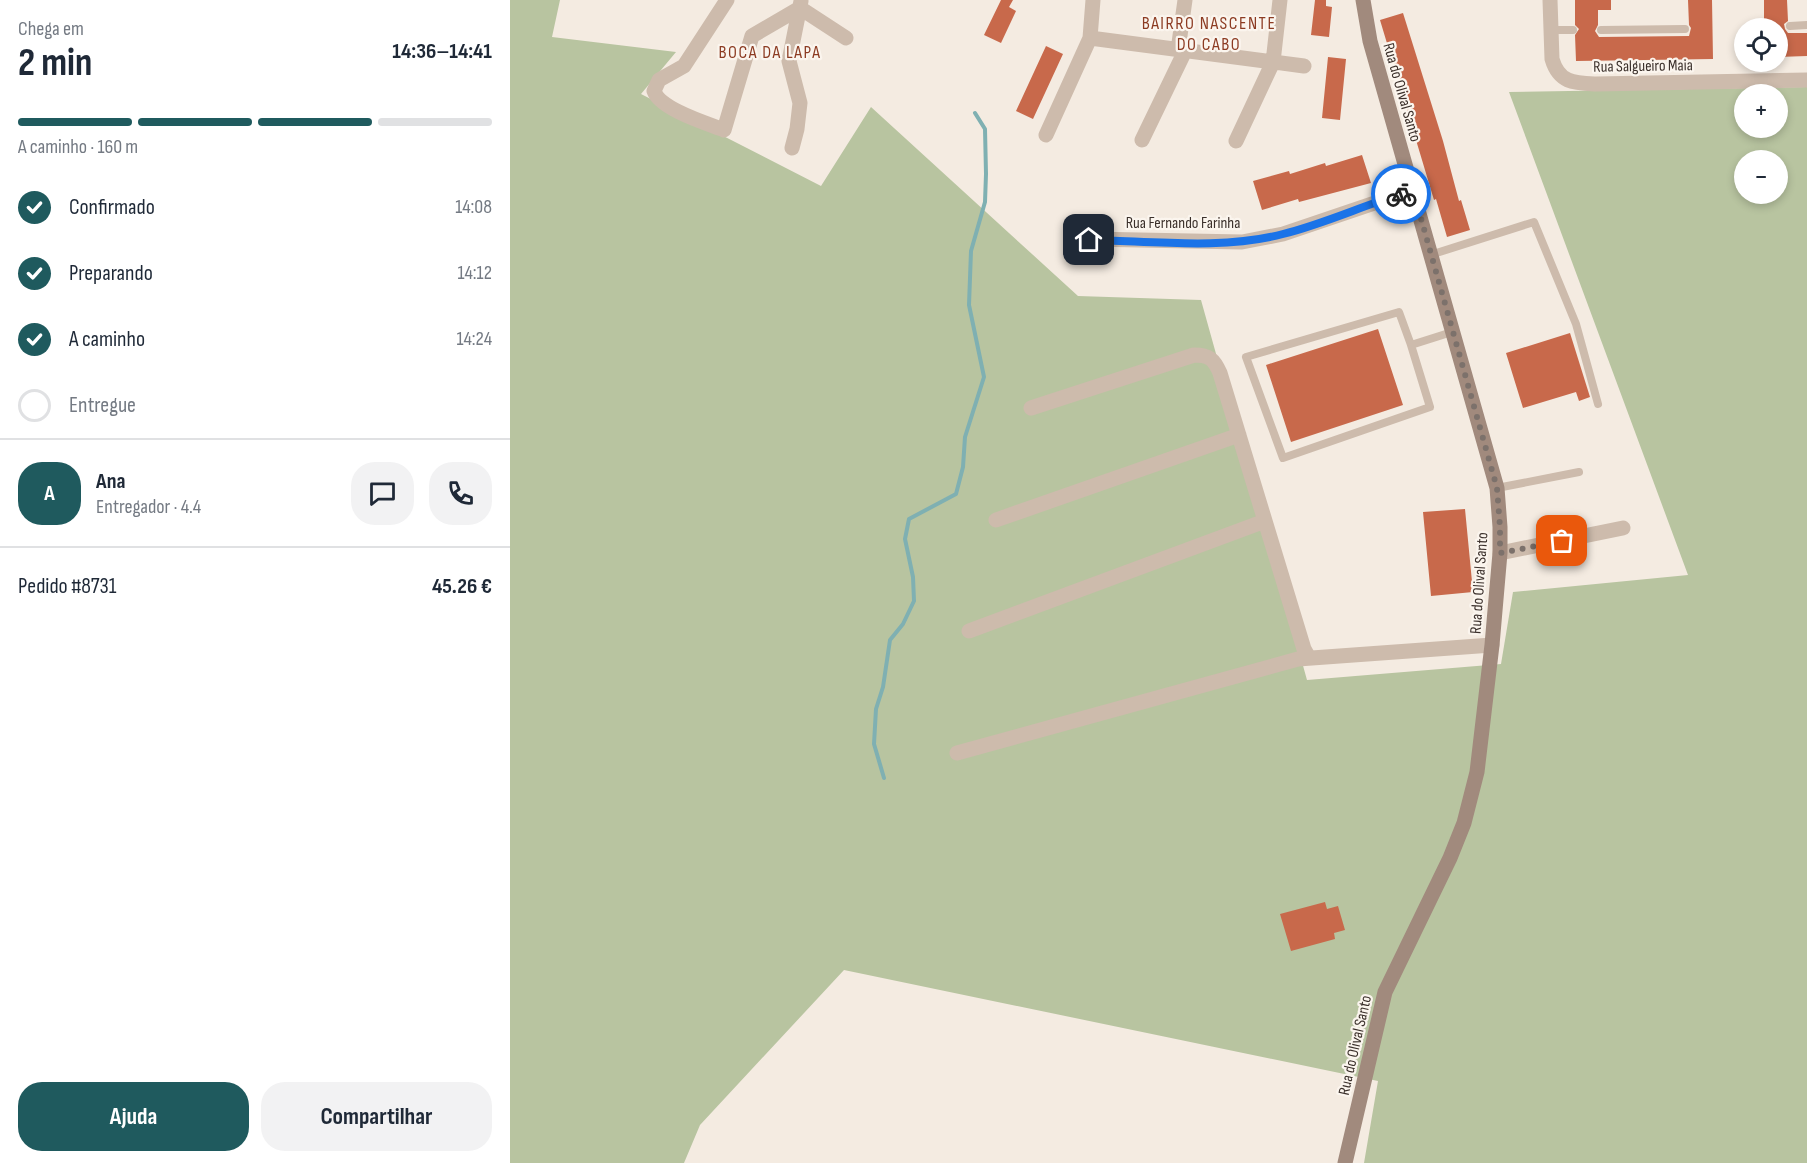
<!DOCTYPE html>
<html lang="pt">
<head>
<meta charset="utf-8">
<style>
	body { margin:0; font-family:"Sofia Sans Condensed",sans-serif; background:#f2f2f3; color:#1f2937; height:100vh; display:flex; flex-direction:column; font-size:22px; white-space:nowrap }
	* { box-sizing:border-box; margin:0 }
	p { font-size:20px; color:#747a83 }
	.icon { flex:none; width:33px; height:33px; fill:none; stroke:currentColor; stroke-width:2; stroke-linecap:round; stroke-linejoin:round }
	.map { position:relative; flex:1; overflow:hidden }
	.details { display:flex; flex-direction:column; background:#fff; width:510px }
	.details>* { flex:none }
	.tools { position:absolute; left:1224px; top:18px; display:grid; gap:12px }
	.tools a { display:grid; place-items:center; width:54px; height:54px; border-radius:50%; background:#fff; box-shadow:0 3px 9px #0003; font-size:30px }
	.pin { position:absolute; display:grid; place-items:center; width:51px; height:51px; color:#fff; margin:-26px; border-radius:12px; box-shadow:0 3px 9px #0006 }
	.courier { position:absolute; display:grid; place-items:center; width:60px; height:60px; margin:-30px; border:4px solid #1a73e8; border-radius:50%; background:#fff; color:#222; box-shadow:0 2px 8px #0007 }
	.overview em { font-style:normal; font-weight:700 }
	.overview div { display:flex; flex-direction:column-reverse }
	.overview { display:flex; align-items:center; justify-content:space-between; height:102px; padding:0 18px }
	h1 { font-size:39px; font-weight:700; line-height:45px }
	.bar { display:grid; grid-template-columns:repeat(4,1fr); gap:9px 6px; align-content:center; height:72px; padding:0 18px }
	.bar i { height:8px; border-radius:4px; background:#e0e1e3 }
	.bar .current { background:#1f5a5e }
	.bar p { grid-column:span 4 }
	.line { display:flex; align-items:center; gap:15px; padding:0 18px; border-top:2px solid #e0e1e3 }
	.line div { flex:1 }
	.round { display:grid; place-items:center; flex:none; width:63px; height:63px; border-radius:24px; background:#f2f2f3 }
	ol { padding:0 18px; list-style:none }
	li { display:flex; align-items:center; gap:18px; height:66px }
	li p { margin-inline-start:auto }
	li .icon { padding:6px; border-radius:50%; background:#1f5a5e; color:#fff; stroke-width:4 }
	li:last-child { color:#747a83 }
	li i { width:33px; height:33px; border:3px solid #e0e1e3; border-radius:50% }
	.cta { display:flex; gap:12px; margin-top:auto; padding:12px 18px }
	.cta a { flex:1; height:69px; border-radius:24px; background:#1f5a5e; color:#fff; font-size:24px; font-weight:700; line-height:69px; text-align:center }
	.cta a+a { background:#f2f2f3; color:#1f2937 }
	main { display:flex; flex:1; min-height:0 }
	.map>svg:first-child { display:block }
	.green { fill:#b8c4a0; fill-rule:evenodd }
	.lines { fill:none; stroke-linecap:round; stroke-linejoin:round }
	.stream { stroke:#7fb0b2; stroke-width:4 }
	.building { fill:#c8694b }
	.lane { stroke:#cdbbac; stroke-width:8 }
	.street { stroke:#cdbbac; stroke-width:15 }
	.secondary { stroke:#a18a7d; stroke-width:15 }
	.done { stroke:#7c716b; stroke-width:6; stroke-dasharray:0 10.8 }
	.route { stroke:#1a73e8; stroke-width:8 }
	.labels { text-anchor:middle; stroke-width:4.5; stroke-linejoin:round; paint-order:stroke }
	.street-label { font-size:16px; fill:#3b302b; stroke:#fbf5ee }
	.neighbourhood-label { font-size:18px; letter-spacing:1.5px; fill:#8c3b22; stroke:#fbf5ee }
</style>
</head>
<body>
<main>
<section class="details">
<div class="overview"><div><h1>2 min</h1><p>Chega em</p></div><em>14:36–14:41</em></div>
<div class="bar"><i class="current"></i><i class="current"></i><i class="current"></i><i></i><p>A caminho · 160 m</p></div>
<ol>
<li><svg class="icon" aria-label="check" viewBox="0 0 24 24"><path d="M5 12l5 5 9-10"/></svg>Confirmado<p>14:08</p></li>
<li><svg class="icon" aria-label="check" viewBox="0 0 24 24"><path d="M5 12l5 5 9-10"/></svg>Preparando<p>14:12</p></li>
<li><svg class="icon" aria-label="check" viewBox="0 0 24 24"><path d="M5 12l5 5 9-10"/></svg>A caminho<p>14:24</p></li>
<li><i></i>Entregue</li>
</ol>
<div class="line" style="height:108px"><b class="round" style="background:#1f5a5e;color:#fff">A</b><div><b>Ana</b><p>Entregador · 4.4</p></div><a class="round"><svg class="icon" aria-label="chat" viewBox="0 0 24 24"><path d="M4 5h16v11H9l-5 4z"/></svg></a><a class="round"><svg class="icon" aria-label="phone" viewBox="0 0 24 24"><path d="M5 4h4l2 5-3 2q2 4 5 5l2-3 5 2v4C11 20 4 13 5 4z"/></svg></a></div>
<div class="line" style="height:78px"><div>Pedido #8731</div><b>45.26 €</b></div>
<div class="cta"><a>Ajuda</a><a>Compartilhar</a></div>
</section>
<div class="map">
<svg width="1297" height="1163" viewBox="0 0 1297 1163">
	<rect width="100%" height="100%" fill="#f4ebe1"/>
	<path class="green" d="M0 0H50L42 37 166 52 131 94 311 186 361 107 568 296 691 300 797 680 991 664 1003 592 1178 575 999 92 1297 87V1163H854L868 1081 334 970 190 1125 174 1163H0ZM1234 94H1268V128H1234ZM1234 160H1268V194H1234Z"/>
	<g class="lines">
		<path class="stream" d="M374 778 364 744 366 709 373 687 380 640 393 624 404 601 403 577 395 539 399 519 446 494 453 467 455 437 474 377 459 305 461 251 475 202 476 174 475 129 465 113"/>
	</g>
	<path class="building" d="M491 0H503L499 7 506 11 491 43 474 35Z
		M805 0H816V6L822 7 819 37 801 35Z
		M1065 0H1101V10H1088V25L1085 31 1089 37 1179 36 1181 28 1179 25 1178 0H1202L1203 59 1066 61 1065 35 1069 29 1065 25Z
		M1254 0H1277L1278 21 1274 24 1275 29 1278 33H1297V56L1268 57V28H1254Z
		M893 13 933 141 949 201 951 200 960 230 937 237 926 199 924 200 870 20Z
		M536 46 553 54 523 119 506 111Z
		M818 57 836 59 830 120 812 118Z
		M852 155 861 183 789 202 788 199 752 210 743 181 779 171 780 174 815 163 816 166Z
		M868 329 893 405 781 442 756 365Z
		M1060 333 1080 397 1069 401 1066 392 1013 408 996 353Z
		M955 509 963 592 921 596 913 512Z
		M815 902 817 909 828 906 835 930 824 933 825 939 781 951 770 914Z"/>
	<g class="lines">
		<path class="lane" d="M1280 26 1297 25
			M1041 30H1063
			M1091 30 1175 29
			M920 255 1024 222 1066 324 1088 404
			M901 345 920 407 773 458 736 357 889 312 901 345 942 332
			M987 488 1069 472"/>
		<path class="street" d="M217 0 174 66 149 80 144 91C150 109 196 123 214 130L242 36 290 8
			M1040 0 1042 59C1049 83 1064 83 1086 84L1297 80
			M290 8 336 38
			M580 38 794 66
			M668 50 675 0
			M536 135 580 38 583 0
			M632 140 675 51
			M726 141 763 62 770 0
			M282 148 287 129 290 103 279 61 291 1
			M579 239 732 242 773 234 903 190
			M521 408 684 355C699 355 704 359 710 373L794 649 799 658
			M486 520 729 435
			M990 553 1113 528
			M459 631 755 521
			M447 753 788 659 982 645"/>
		<path class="secondary" d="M835 1163 875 992 940 858 954 823 967 772 982 645 990 553V527L987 488 860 41 853 0"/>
	</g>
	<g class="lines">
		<path class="done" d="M891 194 903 190 987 488 990 527V553L1052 541"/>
		<path class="route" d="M579 240C641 241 713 250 773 234 813 224 852 206 891 194"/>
	</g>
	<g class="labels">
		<g class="street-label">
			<text transform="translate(1133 65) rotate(-1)" y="6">Rua Salgueiro Maia</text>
			<text transform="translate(893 92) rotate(74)" y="6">Rua do Olival Santo</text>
			<text x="673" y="228">Rua Fernando Farinha</text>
			<text transform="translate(968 583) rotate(-86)" y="6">Rua do Olival Santo</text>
			<text transform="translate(844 1045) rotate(-77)" y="6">Rua do Olival Santo</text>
		</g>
		<g class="neighbourhood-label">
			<text x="699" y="29">BAIRRO NASCENTE<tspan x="699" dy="21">DO CABO</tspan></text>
			<text x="260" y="58">BOCA DA LAPA</text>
		</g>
	</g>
</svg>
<div class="tools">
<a><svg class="icon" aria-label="locate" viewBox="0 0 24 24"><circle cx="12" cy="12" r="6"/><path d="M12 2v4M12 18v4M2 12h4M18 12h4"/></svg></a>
<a>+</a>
<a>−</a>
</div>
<div class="pin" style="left:1052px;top:541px;background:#ea580c"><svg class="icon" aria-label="bag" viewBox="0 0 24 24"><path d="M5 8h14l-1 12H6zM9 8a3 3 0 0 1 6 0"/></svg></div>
<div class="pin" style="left:579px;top:240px;background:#1f2937"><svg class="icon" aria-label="home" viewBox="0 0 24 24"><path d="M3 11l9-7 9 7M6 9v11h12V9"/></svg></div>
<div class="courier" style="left:891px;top:194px"><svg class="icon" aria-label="bike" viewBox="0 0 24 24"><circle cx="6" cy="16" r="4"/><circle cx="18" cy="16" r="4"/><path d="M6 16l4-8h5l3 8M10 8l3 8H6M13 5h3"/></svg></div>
</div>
</main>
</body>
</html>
